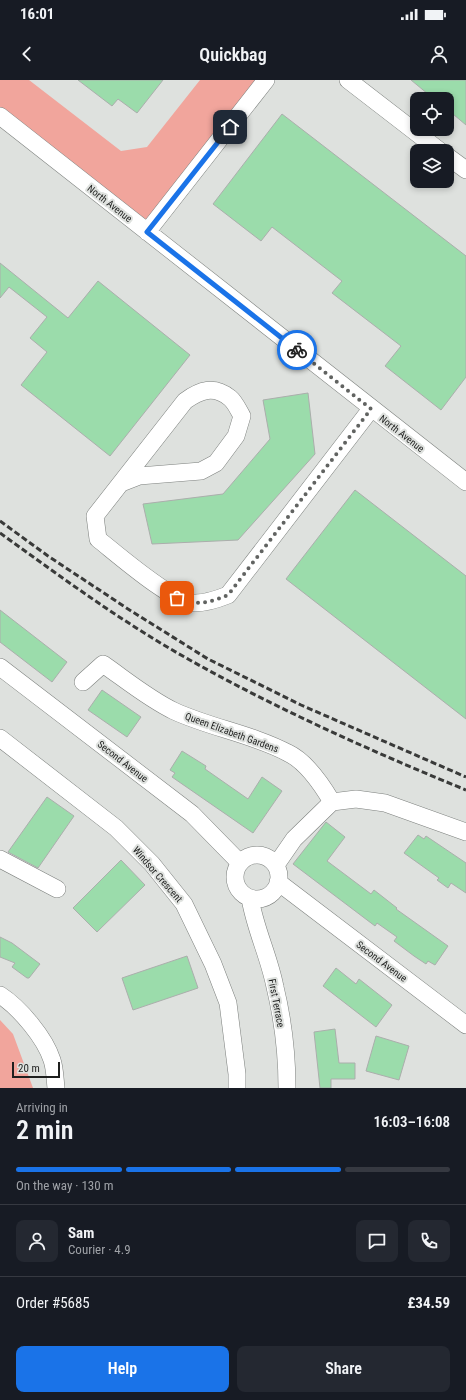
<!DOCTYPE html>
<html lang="en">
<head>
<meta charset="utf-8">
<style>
	body { margin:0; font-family:"Roboto Condensed",sans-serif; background:#242831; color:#f1f3f6; height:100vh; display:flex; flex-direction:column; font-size:15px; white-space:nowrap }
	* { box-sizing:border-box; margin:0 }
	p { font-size:13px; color:#9ea1a6 }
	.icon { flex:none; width:22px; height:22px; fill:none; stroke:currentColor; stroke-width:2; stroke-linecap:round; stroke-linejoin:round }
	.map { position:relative; height:1008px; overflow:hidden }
	.drawer { display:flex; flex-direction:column; background:#171b24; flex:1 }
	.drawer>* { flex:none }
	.controls { position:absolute; left:410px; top:12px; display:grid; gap:8px }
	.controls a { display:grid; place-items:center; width:44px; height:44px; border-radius:8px; background:#171b24; box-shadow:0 2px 6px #0003; font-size:20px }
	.scale { position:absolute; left:12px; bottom:10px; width:48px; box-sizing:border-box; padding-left:4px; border:2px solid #1e1f1e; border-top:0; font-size:11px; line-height:14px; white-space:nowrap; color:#1e1f1e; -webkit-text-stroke:3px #dee1de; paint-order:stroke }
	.pin { position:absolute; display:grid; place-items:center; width:34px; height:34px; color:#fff; margin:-17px; border-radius:8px; box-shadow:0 2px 6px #0006 }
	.courier { position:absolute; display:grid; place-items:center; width:40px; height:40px; margin:-20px; border:3px solid #1a73e8; border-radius:50%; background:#fff; color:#222; box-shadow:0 1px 5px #0007 }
	.overview em { font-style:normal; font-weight:600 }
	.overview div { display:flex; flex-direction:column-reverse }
	.overview { display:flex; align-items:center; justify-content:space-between; height:68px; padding:0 16px }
	h1 { font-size:26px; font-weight:600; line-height:30px }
	.bar { display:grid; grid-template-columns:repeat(4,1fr); gap:6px 4px; align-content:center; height:48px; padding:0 16px }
	.bar i { height:5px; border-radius:3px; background:#363941 }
	.bar .current { background:#1a73e8 }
	.bar p { grid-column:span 4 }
	.line { display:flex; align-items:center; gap:10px; padding:0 16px; border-top:1px solid #363941 }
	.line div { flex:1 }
	.round { display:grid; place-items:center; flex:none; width:42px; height:42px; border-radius:8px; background:#242831 }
	.action { display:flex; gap:8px; margin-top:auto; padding:8px 16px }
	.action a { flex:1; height:46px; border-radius:8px; background:#1a73e8; color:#fff; font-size:16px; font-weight:600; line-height:46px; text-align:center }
	.action a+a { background:#242831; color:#f1f3f6 }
	.status { display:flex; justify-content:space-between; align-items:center; height:28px; padding:0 20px; background:#171b24; direction:ltr }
	.status svg { height:11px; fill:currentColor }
	header { display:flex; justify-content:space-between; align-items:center; height:52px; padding:0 16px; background:#171b24; font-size:18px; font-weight:600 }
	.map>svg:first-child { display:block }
	.grass { fill:#f1a59c }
	.building { fill:#9bdcab; stroke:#abaeac }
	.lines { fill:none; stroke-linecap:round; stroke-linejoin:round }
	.minor-casing { stroke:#7d807e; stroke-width:18 }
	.minor { stroke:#fff; stroke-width:17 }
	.rail { stroke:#393a39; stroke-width:3; stroke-dasharray:6 3; stroke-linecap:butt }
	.done { stroke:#616361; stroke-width:4; stroke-dasharray:0 7.2 }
	.route { stroke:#1a73e8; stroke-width:5 }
	.labels { text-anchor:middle; stroke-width:4; stroke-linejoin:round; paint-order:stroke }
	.street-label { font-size:10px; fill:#1e1f1e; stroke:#dee1de }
</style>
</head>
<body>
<div class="status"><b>16:01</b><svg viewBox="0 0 49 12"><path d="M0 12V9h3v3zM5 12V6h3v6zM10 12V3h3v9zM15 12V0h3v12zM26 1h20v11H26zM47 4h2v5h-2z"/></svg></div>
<header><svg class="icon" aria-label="back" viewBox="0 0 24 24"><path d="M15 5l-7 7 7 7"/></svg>Quickbag<svg class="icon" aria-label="person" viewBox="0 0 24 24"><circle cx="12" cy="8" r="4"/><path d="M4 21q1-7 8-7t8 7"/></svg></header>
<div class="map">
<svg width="466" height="1008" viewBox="0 0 466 1008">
	<rect width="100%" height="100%" fill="#dee1de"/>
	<path class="grass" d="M0 0H29L121 71 147 67 200 0H266L147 152 0 36Z
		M0 940 13 954 33 1008H0Z"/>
	<path class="building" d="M78 0H163L137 33 118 19 112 26Z
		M411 0H466V45L447 29V19H434Z
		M282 34 466 176V297L441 330 385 286 401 266 332 213 342 201 272 147 261 161 213 124Z
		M0 183 68 238 98 201 190 275 110 376 21 305 47 272 30 258 47 237 9 207 0 218Z
		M308 313 315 374 238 460 152 464 143 424 223 414 270 359 263 320Z
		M355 410 466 496V639L286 499Z
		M0 530 67 582 52 602 0 562Z
		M102 610 141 637 127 657 88 630Z
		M182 671 206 686 205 689 248 719 262 697 282 711 253 753 172 697 175 693 170 690Z
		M47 717 74 736 38 788 8 772Z
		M326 742 345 757 327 781 371 814 374 810 397 828 396 829 448 866 435 885 428 881 426 884 414 876 394 861 397 857 377 843 375 846 293 784Z
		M418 755 424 759 426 756 466 783V813L451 803 448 808 437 800 439 798 404 773Z
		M121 780 145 805 97 852 73 828Z
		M0 857 12 863 40 884 29 898H27L12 887 15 883 0 877Z
		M187 876 198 908 133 930 122 898Z
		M336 888 356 904 359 899 392 925 376 947 323 906Z
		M335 949 339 983H355V999H331V1008H320L314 952Z
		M376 956 409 966 399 1000 366 991Z"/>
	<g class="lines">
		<defs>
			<path id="minor" d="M348 0 440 71
				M0 36 466 402
				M447 76 466 90
				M147 152 266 0
				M121 403 139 396 201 391 216 383 236 356 242 336C239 331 235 322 230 318 214 305 200 310 185 321L95 436 98 459C117 474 174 524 195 523 207 523 218 519 228 515L371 329
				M0 587 192 734 240 783
				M83 602 103 584C126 600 149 619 174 631 211 648 252 654 288 673 307 682 322 705 332 722
				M0 658 116 748 152 784 184 824 213 884 228 923 237 994V1008
				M235 797a22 22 0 1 1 44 0a22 22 0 1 1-44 0Z
				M0 779 57 809
				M276 785 294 759 332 722 356 719 385 723 466 752
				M278 802 466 945
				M250 818C255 849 269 876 275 907 283 940 287 975 287 1008
				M0 915C20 928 45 958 52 980 55 989 55 999 56 1008"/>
		</defs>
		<use href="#minor" class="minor-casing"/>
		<use href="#minor" class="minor"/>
		<path class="rail" d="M0 441 48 476 128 529 208 579 301 625 466 697
			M0 453C61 497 122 542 188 579 277 629 371 671 466 710"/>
	</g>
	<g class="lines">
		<path class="done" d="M177 518C199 526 207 523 228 515L371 329 297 270"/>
		<path class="route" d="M230 47 147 152 297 270"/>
	</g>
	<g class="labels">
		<g class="street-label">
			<text transform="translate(110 123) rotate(38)" y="4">North Avenue</text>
			<text transform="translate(402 353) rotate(38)" y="4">North Avenue</text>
			<text transform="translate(232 652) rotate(20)" y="4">Queen Elizabeth Gardens</text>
			<text transform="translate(123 681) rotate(38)" y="4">Second Avenue</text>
			<text transform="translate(158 794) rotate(49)" y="4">Windsor Crescent</text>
			<text transform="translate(382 881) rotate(37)" y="4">Second Avenue</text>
			<text transform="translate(277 923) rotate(79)" y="4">First Terrace</text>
		</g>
	</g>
</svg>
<div class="controls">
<a><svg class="icon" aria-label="locate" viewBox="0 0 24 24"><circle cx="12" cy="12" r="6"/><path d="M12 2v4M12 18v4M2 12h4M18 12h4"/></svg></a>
<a><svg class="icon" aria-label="layers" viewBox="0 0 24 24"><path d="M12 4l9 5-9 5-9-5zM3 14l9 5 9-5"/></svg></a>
</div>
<div class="scale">20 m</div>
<div class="pin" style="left:177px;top:518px;background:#ea580c"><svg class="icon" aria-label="bag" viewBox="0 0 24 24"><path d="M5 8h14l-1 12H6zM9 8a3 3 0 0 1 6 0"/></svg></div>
<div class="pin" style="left:230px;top:47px;background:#1f2937"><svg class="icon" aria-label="home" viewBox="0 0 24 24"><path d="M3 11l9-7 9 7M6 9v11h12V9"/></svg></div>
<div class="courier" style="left:297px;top:270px"><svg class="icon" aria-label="bike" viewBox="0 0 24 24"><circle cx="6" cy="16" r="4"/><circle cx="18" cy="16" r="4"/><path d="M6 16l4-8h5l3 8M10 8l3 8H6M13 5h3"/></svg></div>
</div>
<section class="drawer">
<div class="overview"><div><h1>2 min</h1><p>Arriving in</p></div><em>16:03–16:08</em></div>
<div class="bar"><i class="current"></i><i class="current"></i><i class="current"></i><i></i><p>On the way · 130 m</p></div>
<div class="line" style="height:72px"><a class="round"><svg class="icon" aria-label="person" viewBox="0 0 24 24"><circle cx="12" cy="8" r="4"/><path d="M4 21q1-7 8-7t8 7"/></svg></a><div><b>Sam</b><p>Courier · 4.9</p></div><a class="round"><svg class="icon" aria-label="chat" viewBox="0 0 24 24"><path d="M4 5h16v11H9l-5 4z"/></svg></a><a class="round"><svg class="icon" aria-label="phone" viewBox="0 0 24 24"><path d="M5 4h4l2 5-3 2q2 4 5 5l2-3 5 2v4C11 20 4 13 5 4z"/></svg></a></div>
<div class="line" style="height:52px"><div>Order #5685</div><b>£34.59</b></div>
<div class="action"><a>Help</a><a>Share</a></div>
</section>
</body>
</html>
